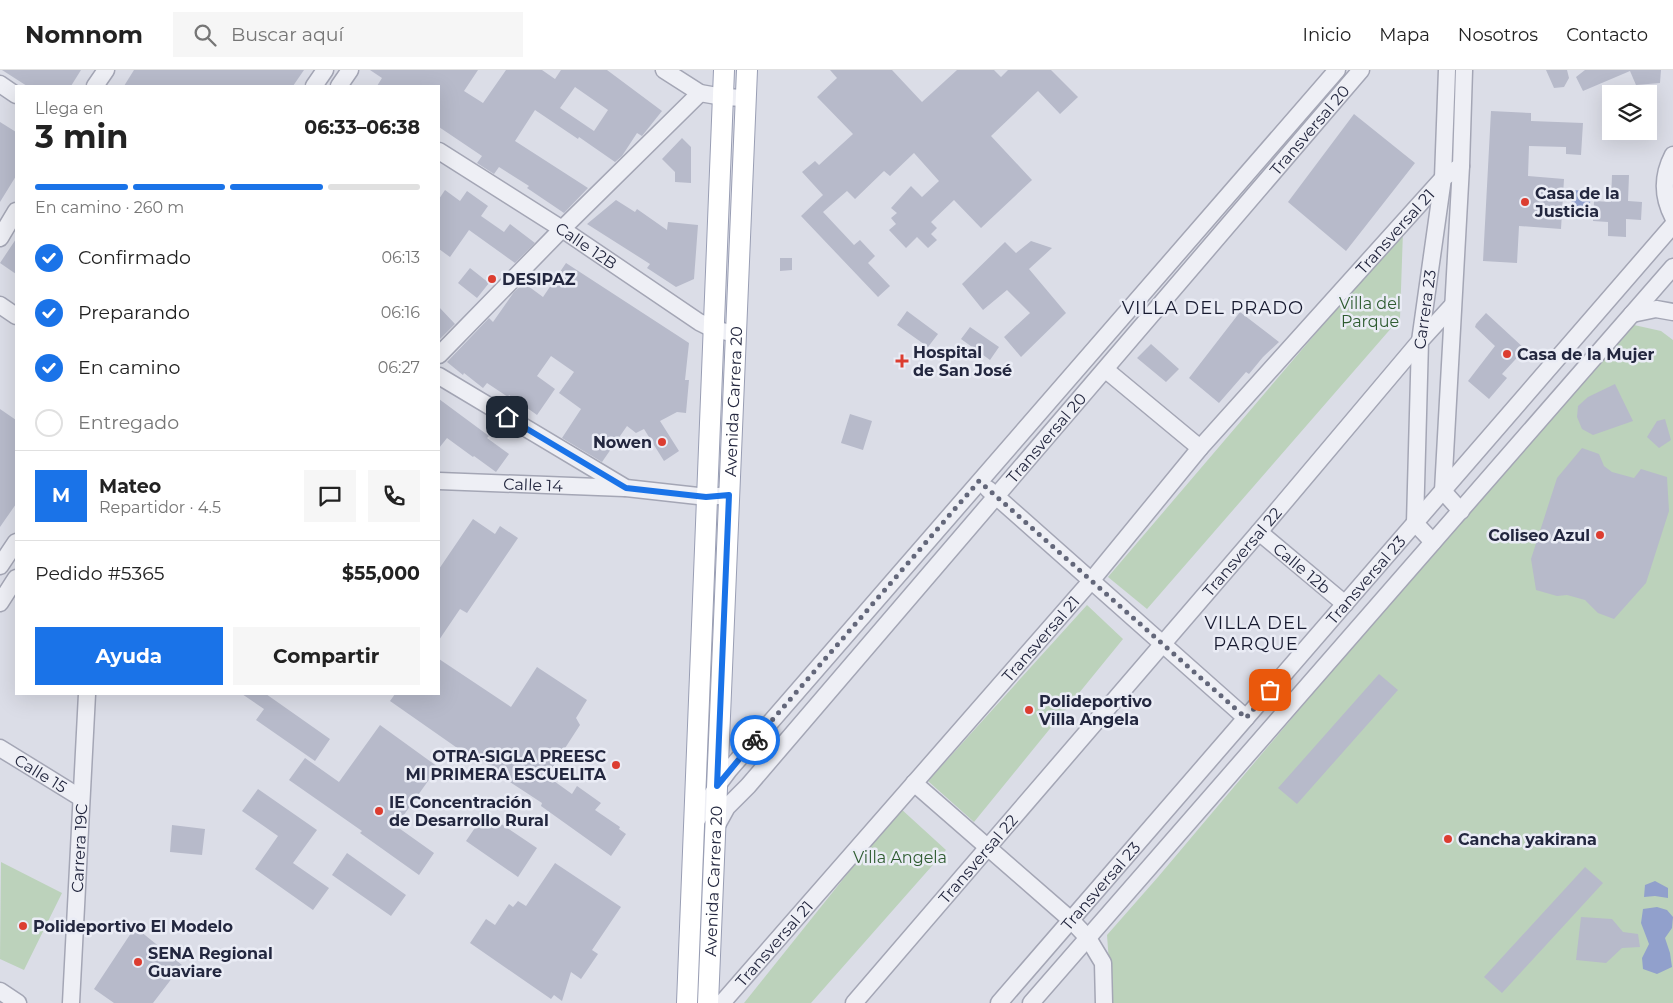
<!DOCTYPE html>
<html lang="es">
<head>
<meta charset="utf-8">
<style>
	body { margin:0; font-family:Montserrat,sans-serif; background:#f6f6f6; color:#222; height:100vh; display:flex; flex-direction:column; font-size:19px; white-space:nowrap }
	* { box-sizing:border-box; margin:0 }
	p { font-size:16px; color:#767676 }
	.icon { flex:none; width:28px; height:28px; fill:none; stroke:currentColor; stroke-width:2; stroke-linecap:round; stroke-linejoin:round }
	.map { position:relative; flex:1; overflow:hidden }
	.sheet { position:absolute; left:15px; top:15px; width:425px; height:610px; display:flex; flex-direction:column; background:#fff; border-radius:0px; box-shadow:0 5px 20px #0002 }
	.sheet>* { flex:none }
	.tools { position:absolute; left:1602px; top:15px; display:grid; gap:10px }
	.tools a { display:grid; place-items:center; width:55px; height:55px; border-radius:0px; background:#fff; box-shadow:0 5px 20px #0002; font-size:25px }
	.pin { position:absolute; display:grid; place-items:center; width:42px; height:42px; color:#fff; margin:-21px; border-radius:10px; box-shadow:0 2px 8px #0006 }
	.courier { position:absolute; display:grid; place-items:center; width:50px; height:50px; margin:-25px; border:4px solid #1a73e8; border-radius:50%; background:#fff; color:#222; box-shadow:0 1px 6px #0007 }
	.summary em { font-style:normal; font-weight:700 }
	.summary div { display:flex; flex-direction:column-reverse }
	.summary { display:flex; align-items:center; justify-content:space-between; height:85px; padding:0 20px }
	h1 { font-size:32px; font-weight:700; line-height:38px }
	.bar { display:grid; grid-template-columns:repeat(4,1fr); gap:8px 5px; align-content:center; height:60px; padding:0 20px }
	.bar i { height:6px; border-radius:4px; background:#e0e0e0 }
	.bar .current { background:#1a73e8 }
	.bar p { grid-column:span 4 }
	.line { display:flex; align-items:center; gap:12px; padding:0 20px; border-top:1px solid #e0e0e0 }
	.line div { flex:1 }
	.round { display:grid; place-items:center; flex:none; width:52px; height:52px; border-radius:0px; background:#f6f6f6 }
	ol { padding:0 20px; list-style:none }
	li { display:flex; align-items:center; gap:15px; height:55px }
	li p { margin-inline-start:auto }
	li .icon { padding:5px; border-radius:50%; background:#1a73e8; color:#fff; stroke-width:4 }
	li:last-child { color:#767676 }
	li i { width:28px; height:28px; border:2px solid #e0e0e0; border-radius:50% }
	.primary-button { display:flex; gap:10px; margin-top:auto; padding:10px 20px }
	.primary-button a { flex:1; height:58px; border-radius:0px; background:#1a73e8; color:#fff; font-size:20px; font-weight:700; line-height:58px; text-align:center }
	.primary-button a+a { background:#f6f6f6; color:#222 }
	header { display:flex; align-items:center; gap:30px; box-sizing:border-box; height:70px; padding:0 25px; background:#fff; border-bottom:1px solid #e0e0e0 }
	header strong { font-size:24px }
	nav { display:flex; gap:28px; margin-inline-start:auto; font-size:18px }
	.search { width:350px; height:45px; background:#f6f6f6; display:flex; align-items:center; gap:12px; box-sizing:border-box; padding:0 18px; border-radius:0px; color:#767676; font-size:19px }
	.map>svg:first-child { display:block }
	.green { fill:#bcd2bb }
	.water { fill:#91a0cc }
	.building { fill:#b7baca; fill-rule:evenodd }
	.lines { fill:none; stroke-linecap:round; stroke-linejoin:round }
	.minor-casing { stroke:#a4a6b5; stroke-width:19 }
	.major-casing { stroke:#999eb4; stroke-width:22 }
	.minor { stroke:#eeeff5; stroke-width:16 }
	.major { stroke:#fff; stroke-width:20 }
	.done { stroke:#63677a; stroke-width:5; stroke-dasharray:0 9 }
	.route { stroke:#1a73e8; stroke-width:6 }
	.poi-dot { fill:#dc3d30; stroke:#eaecf5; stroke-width:2 }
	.labels { text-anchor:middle; stroke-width:5; stroke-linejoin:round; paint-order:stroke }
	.street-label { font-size:16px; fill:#23273f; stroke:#eaecf5 }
	.poi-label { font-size:16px; font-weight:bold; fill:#23273f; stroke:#eaecf5; text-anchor:start }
	.park-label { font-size:16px; fill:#2f5c31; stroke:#eaecf5 }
	.neighbourhood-label { font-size:18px; letter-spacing:1px; fill:#16192f; stroke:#eaecf5 }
</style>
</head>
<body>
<header>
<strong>Nomnom</strong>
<div class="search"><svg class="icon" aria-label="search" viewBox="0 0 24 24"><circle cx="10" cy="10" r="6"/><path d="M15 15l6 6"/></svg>Buscar aquí</div>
<nav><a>Inicio</a><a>Mapa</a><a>Nosotros</a><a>Contacto</a></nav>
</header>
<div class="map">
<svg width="1673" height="933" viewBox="0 0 1673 933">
	<rect width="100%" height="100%" fill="#dbdde7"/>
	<path class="green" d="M1403 161 1400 248 1147 539 1108 507Z
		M1625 253 1661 261 1673 270V933H1112L1107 865 1158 807Z
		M1087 535 1123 569 974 752 928 711Z
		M900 738 946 780 811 933H744Z
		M1 792 62 823 24 900 0 889Z"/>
	<path class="water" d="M1572 120 1591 121 1589 147H1571Z
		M1655 811 1668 818V828L1655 826 1644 827 1645 815Z
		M1657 837 1667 840 1673 847 1672 858 1665 868 1670 883 1672 897 1657 904 1643 899 1642 888 1649 874 1641 853 1643 839Z"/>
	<path class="building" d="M2 0H81L71 16H27Z
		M134 0H304L293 16H124Z
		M370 0H478L464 21 483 33 506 0H542L555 9 561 0H607L662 41 642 66 637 63 622 86 615 92 579 67 578 69 535 40 515 71 588 118 564 143 527 118 529 116 499 97 494 104 477 93 482 86 439 57V16H377L382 8ZM575 17 608 40 594 61 560 38Z
		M830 0H892L922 32 957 0H994L1001 7 1008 0H1051L1078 27 1060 44 1038 21 991 66 1032 110 981 158 954 130 931 152 937 158 931 164 937 170 928 178 917 167 906 178 889 160 896 154 891 148 897 143 891 138 911 116 922 127 939 111 914 83 890 106 884 101 855 129 847 121 823 142 854 175 860 170 875 186 868 193 890 216 878 227 801 146 823 125 802 102 815 91 819 95 853 64 817 27 837 8Z
		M1546 0H1567L1569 8 1564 17 1554 18Z
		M1585 0H1661L1660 13 1636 15 1630 1 1583 21 1576 7Z
		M1491 41 1531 43V51L1583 53 1581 85 1566 84V77L1529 76 1528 106 1564 109 1561 159 1519 156 1517 193 1483 191Z
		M1354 44 1415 93 1346 181 1288 132Z
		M0 52 16 62V106L0 132Z
		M682 68 691 77V113L675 112V102L662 89Z
		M1612 105H1629L1628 131 1642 132 1641 150 1626 149V167L1608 166V152L1593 151 1594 131 1611 132Z
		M445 120 460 131 467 121 488 136 481 146 504 162 510 154 535 173 515 193 469 160 450 187 439 179V129Z
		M616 130 635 142 637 139 667 160 668 152 698 155 694 209 676 217 647 198 650 194 587 154Z
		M16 169V204L0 193Z
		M1031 171 1052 178 1029 199 1066 243 1021 287 1004 267 1030 243 1007 220 983 240 962 214 1005 172 1016 183Z
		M780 188H792V200L780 201Z
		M566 193 689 273 685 310H689L686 343 677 342 660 351 679 381 664 391 644 359 636 363 627 356 602 392 562 368 581 339 559 323 574 302 551 286 537 306 555 319 537 345 509 325 508 327 487 313 483 318 464 303 463 305 447 292 489 248 493 252 514 222 524 213 543 227Z
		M470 198 489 213 477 228 458 213Z
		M439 237 455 254 439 270Z
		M907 241 938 264 928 277 897 255Z
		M1240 242 1279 272 1263 287 1249 304 1246 302 1219 333 1189 308Z
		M1486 243 1525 279 1502 304 1507 308 1489 329 1468 311 1495 276 1475 257 1476 254Z
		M970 257 999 277 990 290 961 269Z
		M1151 274 1179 299 1166 312 1137 288Z
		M1615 314 1633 351 1593 365 1582 359 1577 347 1578 336 1588 327Z
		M439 329 489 366 487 368 509 384 496 402 474 386 473 387 447 368 439 378Z
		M0 339 16 350V434L0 457Z
		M850 344 872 351 863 380 841 373Z
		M1665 349 1671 370 1659 378 1647 367 1657 351Z
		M1582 378 1599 384 1604 396 1612 402 1634 408 1641 399 1667 407 1669 441 1646 513 1614 549 1598 543 1585 530 1567 525 1557 526 1536 520 1531 489 1557 408Z
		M473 449 495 464 500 456 518 468 467 543 460 539 439 570V499Z
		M439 589 511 637 537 597 587 630 576 648 580 655 547 706 572 724 577 716 601 733 595 740 620 757 619 759 626 764 611 786 541 736 542 733 493 701 495 699 475 686 473 689 390 631 395 624H439Z
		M1379 604 1398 620 1297 734 1278 718Z
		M242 624H266L330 669 315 691 256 650 264 639Z
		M380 655 438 697 396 756 434 783 419 805 360 763 362 761 289 710 305 688 339 712Z
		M258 719 317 760 293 793 329 818 313 840 255 799 278 766 242 741Z
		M485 743 537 778 518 807 466 771Z
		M172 755 205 759 202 785 170 782Z
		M347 783 406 825 391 846 332 805Z
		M555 793 621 837 592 880 598 884 581 909 571 902 562 931 554 925 551 929 470 873 486 849 495 855 509 834 513 837 518 831 526 836Z
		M1585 797 1603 813 1502 923 1484 907Z
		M1581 847 1612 849 1623 862 1638 864 1640 877 1622 878 1606 893 1576 890Z
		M135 857 182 895 153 933H114L94 919Z"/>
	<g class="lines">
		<defs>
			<g id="minor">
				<path d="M664 0 700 23 723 27 745 28"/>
				<path d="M0 14 16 25"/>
				<path d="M95 16 106 0"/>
				<path d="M314 16 325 0"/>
				<path d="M339 16 350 0"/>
				<path id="s1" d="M439 81 562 159 699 252 713 259 736 264"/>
				<path d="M1673 85C1662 106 1662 126 1673 147"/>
				<path d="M0 168 16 141"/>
				<path d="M0 235 16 246"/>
				<path d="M1632 244 1656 239 1673 242"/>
				<path d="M439 285 562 159 700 23"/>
				<path d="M1106 300 1200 378"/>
				<path d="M439 306 626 418 707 427 729 425"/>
				<path id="s2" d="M439 411 624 418"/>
				<path d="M988 419 1246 648"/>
				<path d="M1461 441 1443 421 1461 96 1464 0"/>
				<path id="s3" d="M1259 462 1345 534"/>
				<path id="s4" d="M1433 472 1415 453 1420 271 1443 108 1447 0"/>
				<path d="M0 496 16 472"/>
				<path d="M0 533 16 508"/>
				<path id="s5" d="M0 678 81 728"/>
				<path d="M914 713 1071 850 1088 868 1103 893 1104 933"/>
				<path d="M694 755 717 716 729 700 1337 0"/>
				<path id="s6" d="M716 757 727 737 748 716 1361 0"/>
				<path d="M0 921 18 933"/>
				<path id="s7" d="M71 933 87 624"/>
				<path id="s8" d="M722 933 1091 511 1200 378 1443 108 1461 96"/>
				<path id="s9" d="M854 933 1259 462 1420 271 1452 236"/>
				<path id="s10" d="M999 933 1673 155"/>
				<path d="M1031 933 1673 197"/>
			</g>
			<g id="major">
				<path d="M687 933 724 0"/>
				<path id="s11" d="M708 933 747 0"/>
			</g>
		</defs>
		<use href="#minor" class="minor-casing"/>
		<use href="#major" class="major-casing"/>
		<use href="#minor" class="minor"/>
		<use href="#major" class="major"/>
	</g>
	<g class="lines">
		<path class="done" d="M755 670 979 411 1246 648 1270 620"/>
		<path class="route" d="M507 347 626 418 706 427 729 425 717 716 755 670"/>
	</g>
	<g class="poi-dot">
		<circle cx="1525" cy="132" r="5"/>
		<circle cx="492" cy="209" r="5"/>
		<circle cx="1507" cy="284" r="5"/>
		<path d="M899.5 283.5h5v5h5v5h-5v5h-5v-5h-5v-5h5z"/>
		<circle cx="662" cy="372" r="5"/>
		<circle cx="1600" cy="465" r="5"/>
		<circle cx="1029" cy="640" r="5"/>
		<circle cx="616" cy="695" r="5"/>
		<circle cx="379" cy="741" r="5"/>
		<circle cx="1448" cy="769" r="5"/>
		<circle cx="23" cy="856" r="5"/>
		<circle cx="138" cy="892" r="5"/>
	</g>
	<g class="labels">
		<g class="street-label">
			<text dy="6" stroke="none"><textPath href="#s6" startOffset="916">Transversal 20</textPath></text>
			<text dy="6" stroke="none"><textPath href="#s8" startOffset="1024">Transversal 21</textPath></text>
			<text dy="6" stroke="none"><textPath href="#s1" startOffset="175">Calle 12B</textPath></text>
			<text dy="6" stroke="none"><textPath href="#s4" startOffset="240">Carrera 23</textPath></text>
			<text dy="6" stroke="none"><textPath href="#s11" startOffset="602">Avenida Carrera 20</textPath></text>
			<text dy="6" stroke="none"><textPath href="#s6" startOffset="511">Transversal 20</textPath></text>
			<text dy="6" stroke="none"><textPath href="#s2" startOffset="94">Calle 14</textPath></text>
			<text dy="6" stroke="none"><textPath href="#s9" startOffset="595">Transversal 22</textPath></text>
			<text dy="6" stroke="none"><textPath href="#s3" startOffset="56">Calle 12b</textPath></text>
			<text dy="6" stroke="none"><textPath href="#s10" startOffset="560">Transversal 23</textPath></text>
			<text dy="6" stroke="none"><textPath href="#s8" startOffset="484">Transversal 21</textPath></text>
			<text dy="6" stroke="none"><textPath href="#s5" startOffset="48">Calle 15</textPath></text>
			<text dy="6" stroke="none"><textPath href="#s7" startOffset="155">Carrera 19C</textPath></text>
			<text dy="6" stroke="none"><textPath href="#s9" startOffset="190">Transversal 22</textPath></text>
			<text dy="6" stroke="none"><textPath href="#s11" startOffset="122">Avenida Carrera 20</textPath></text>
			<text dy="6" stroke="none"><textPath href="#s10" startOffset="155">Transversal 23</textPath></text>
			<text dy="6" stroke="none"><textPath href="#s8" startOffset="79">Transversal 21</textPath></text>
		</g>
		<g class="poi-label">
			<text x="1535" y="129">Casa de la<tspan x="1535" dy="18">Justicia</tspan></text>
			<text x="502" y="215">DESIPAZ</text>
			<text x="913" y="288">Hospital<tspan x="913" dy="18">de San José</tspan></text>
			<text x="1517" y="290">Casa de la Mujer</text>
			<text x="652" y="378" text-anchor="end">Nowen</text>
			<text x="1590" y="471" text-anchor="end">Coliseo Azul</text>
			<text x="1039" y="637">Polideportivo<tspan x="1039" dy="18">Villa Angela</tspan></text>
			<text x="606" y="692" text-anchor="end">OTRA-SIGLA PREESC<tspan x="606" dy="18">MI PRIMERA ESCUELITA</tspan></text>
			<text x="389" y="738">IE Concentración<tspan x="389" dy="18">de Desarrollo Rural</tspan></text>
			<text x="1458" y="775">Cancha yakirana</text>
			<text x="33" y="862">Polideportivo El Modelo</text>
			<text x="148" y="889">SENA Regional<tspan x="148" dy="18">Guaviare</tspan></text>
		</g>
		<g class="park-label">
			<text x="1370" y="239">Villa del<tspan x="1370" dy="18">Parque</tspan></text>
			<text x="900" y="793">Villa Angela</text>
		</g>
		<g class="neighbourhood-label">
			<text x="1213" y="244">VILLA DEL PRADO</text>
			<text x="1256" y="559">VILLA DEL<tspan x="1256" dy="21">PARQUE</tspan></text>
		</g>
	</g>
</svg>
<div class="tools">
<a><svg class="icon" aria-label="layers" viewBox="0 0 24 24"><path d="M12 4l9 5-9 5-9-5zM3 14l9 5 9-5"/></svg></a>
</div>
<div class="pin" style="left:1270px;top:620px;background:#ea580c"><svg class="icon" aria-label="bag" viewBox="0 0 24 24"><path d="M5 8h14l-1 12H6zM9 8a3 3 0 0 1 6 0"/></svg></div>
<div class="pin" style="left:507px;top:347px;background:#1f2937"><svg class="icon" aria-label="home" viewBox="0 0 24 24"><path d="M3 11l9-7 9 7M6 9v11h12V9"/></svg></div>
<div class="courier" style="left:755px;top:670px"><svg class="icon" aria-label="bike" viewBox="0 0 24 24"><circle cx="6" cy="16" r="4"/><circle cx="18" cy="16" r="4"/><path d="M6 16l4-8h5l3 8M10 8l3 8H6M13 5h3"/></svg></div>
<section class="sheet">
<div class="summary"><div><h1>3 min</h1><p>Llega en</p></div><em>06:33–06:38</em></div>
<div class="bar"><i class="current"></i><i class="current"></i><i class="current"></i><i></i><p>En camino · 260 m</p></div>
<ol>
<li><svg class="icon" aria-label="check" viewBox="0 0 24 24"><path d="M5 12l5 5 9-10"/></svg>Confirmado<p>06:13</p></li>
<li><svg class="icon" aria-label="check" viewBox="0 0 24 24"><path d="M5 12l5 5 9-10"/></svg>Preparando<p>06:16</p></li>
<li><svg class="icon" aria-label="check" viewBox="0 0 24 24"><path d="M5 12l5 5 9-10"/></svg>En camino<p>06:27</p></li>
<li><i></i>Entregado</li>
</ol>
<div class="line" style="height:90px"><b class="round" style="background:#1a73e8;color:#fff">M</b><div><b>Mateo</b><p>Repartidor · 4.5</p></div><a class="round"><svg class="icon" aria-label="chat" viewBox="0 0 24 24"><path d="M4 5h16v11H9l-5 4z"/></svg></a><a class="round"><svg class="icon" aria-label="phone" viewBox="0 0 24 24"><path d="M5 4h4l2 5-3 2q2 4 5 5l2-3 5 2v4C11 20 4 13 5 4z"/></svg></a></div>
<div class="line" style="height:65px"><div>Pedido #5365</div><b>$55,000</b></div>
<div class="primary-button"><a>Ayuda</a><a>Compartir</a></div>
</section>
</div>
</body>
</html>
